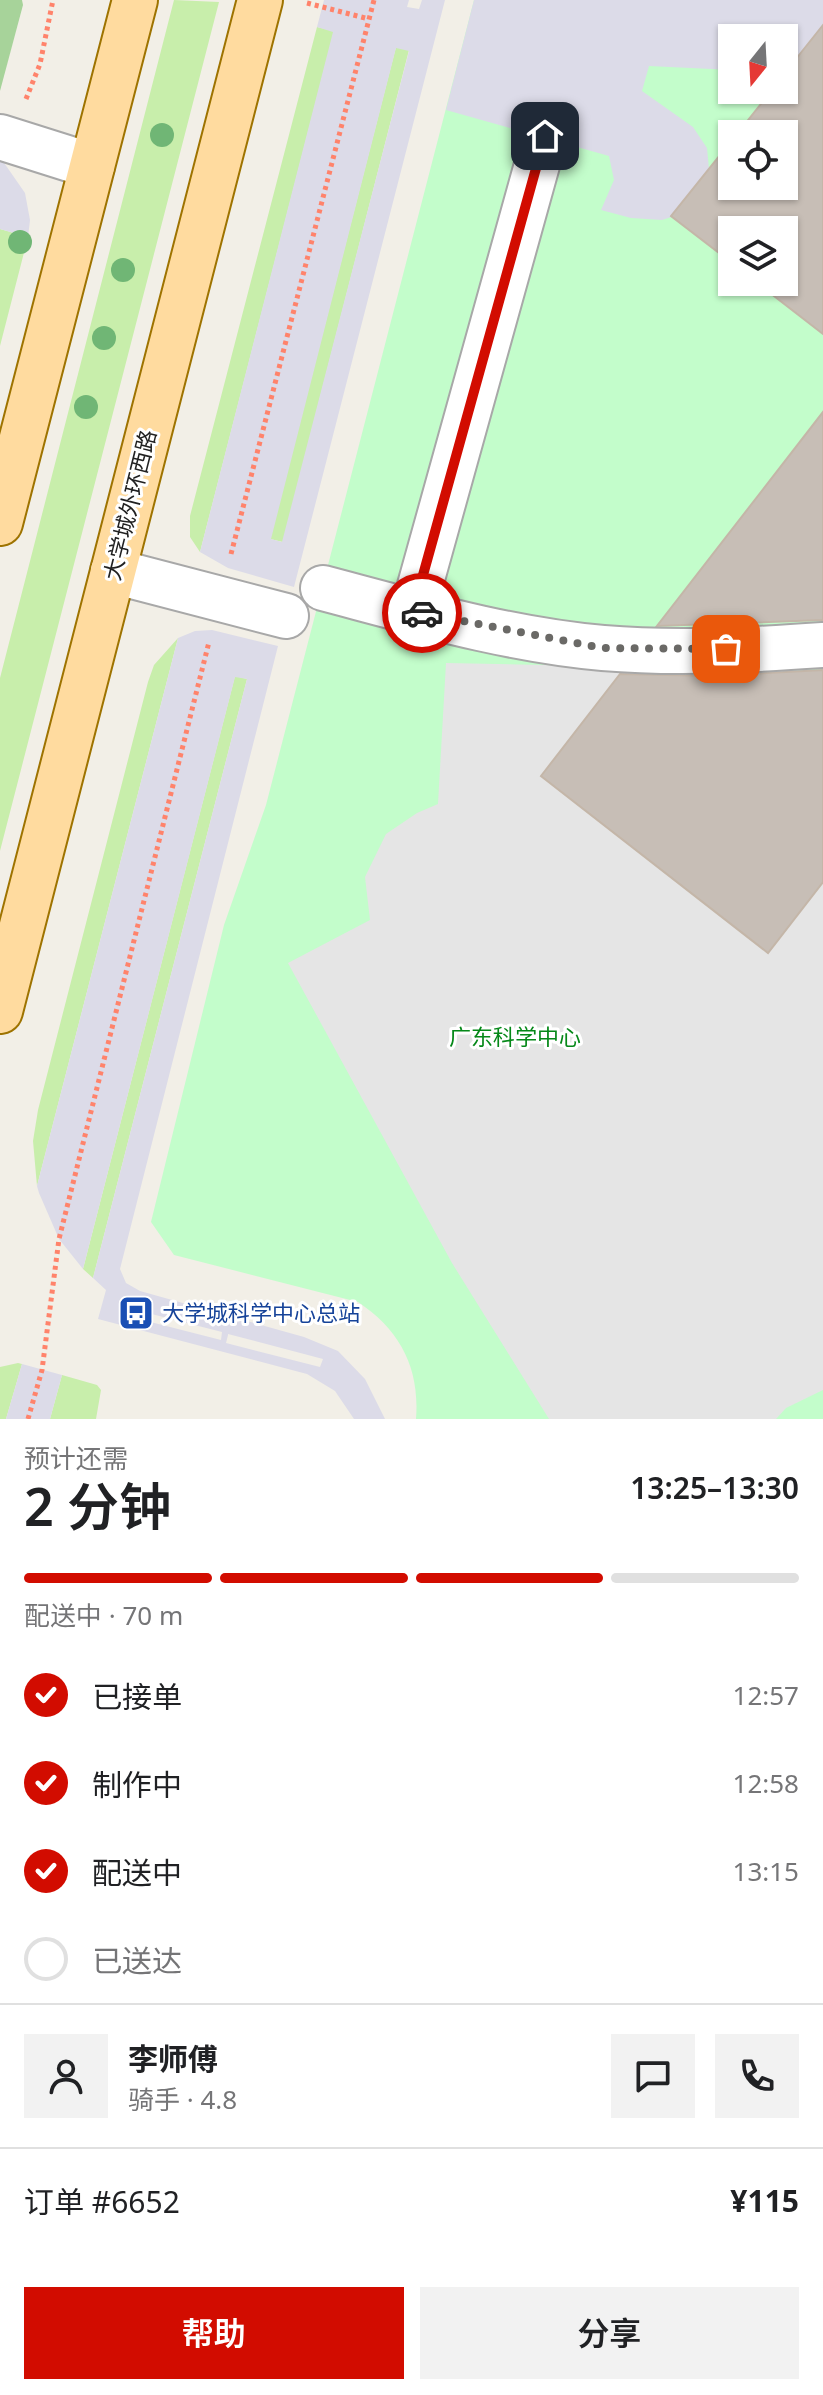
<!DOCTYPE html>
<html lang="zh">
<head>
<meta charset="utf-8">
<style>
	body { margin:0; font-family:"Noto Sans","Noto Sans SC",sans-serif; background:#f2f2f2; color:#202124; height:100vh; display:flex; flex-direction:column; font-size:30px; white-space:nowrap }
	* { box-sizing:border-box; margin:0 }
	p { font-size:26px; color:#757577 }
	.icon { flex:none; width:44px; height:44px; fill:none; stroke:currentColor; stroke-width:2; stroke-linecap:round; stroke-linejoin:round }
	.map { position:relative; height:1419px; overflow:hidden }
	.sheet { display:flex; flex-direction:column; background:#fff; flex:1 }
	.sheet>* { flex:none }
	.needle { width:52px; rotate:198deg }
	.fabs { position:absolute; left:718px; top:24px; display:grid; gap:16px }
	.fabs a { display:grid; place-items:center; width:80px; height:80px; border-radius:0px; background:#fff; box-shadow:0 2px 6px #0004; font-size:40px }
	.pin { position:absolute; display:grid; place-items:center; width:68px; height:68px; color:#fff; margin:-34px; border-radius:16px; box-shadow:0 4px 12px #0006 }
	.courier { position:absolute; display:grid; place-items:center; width:80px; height:80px; margin:-40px; border:6px solid #d20c00; border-radius:50%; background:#fff; color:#222; box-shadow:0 2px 10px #0007 }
	.summary em { font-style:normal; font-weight:600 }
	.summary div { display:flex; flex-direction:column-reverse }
	.summary { display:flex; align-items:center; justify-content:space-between; height:136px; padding:0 24px }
	h1 { font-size:52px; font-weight:600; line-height:60px }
	.bar { display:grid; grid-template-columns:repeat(4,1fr); gap:12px 8px; align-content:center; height:96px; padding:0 24px }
	.bar i { height:10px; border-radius:6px; background:#e0e0e0 }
	.bar .on { background:#d20c00 }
	.bar p { grid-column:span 4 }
	.line { display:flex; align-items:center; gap:20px; padding:0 24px; border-top:2px solid #e0e0e0 }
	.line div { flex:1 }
	.round { display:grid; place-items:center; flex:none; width:84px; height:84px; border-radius:0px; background:#f2f2f2 }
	ol { padding:0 24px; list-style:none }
	li { display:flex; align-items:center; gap:24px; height:88px }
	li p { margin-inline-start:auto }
	li .icon { padding:8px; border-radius:50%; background:#d20c00; color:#fff; stroke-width:4 }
	li:last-child { color:#757577 }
	li i { width:44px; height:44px; border:4px solid #e0e0e0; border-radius:50% }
	.primary-button { display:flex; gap:16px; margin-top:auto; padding:16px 24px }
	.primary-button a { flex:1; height:92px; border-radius:0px; background:#d20c00; color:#fff; font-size:32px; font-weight:600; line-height:92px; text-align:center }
	.primary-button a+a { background:#f2f2f2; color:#202124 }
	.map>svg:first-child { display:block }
	.grass { fill:#c8eeab }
	.forest { fill:#a7d39a }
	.park { fill:#c3fdcb; fill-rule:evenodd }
	.parking { fill:#e5e5e5 }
	.plaza { fill:#dcdbe8; fill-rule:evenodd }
	.building { fill:#c7beb6; stroke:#c4b6a8; stroke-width:2 }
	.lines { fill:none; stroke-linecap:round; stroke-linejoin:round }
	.minor-casing { stroke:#a8a8a8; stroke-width:48 }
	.major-casing { stroke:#9e7300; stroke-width:48 }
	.path { stroke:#ff836b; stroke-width:5; stroke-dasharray:4 4; stroke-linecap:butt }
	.minor { stroke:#fff; stroke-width:44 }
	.major { stroke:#ffdb9f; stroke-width:44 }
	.tree { fill:#70b675 }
	.done { stroke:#6a6966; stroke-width:8; stroke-dasharray:0 14.4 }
	.route { stroke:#d20c00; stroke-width:10 }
	.labels { text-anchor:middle; stroke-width:6; stroke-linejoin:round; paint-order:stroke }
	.street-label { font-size:22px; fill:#212121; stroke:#fff }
	.park-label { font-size:22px; fill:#058818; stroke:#fff }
	.transit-label { font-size:22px; fill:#164399; stroke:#fff; text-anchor:start }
</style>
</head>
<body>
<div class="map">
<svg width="823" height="1419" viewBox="0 0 823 1419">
	<rect width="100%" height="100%" fill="#f2efe7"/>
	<path class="grass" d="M174 0 219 2 0 851V678Z
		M317 27 334 31 200 552 190 537V516Z
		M396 47 409 50 283 542 270 539Z
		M0 229 28 237 0 346Z
		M178 638 37 1186 33 1141 38 1110 148 682 154 665Z
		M235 676 247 679 93 1278 83 1269Z
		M18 1363 22 1364 6 1419H0V1367Z
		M62 1375 97 1385 101 1390 96 1419H50Z"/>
	<path class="forest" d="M0 0H22L23 5 0 91Z"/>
	<path class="park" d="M474 0H823V1419H416C420 1368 400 1330 358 1302L174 1255 151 1222 224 925 266 805ZM732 38H784V90H732ZM732 134H784V186H732ZM732 230H784V282H732Z"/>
	<path class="parking" d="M446 663 823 671V1390L786 1408 776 1419H549L452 1263 288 963 370 920 365 877 386 834 417 813 438 804Z"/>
	<path class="plaza" d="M324 0H409L407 7 419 9 422 0H445L294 587 228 568 200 552 333 32 317 27ZM396 48 409 51 282 542 271 539Z
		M474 0H823V74L784 72V38H732V70L649 66 642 91 693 127 707 148 710 179 684 213 662 220 631 218 601 210 614 180 609 156 446 110Z
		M0 157 25 193 30 220 28 237 0 229Z
		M212 630 278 646 120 1269 126 1283 140 1291 304 1337 338 1351 365 1379 385 1419H354L335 1391 307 1374 98 1319 106 1290 93 1278 247 679 235 677 83 1269 59 1239 39 1193 37 1186 178 638 195 631ZM128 1308 222 1332 221 1340 127 1316ZM228 1335V1334L323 1359 320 1367 226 1343Z
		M22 1364 62 1375 50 1419H6Z"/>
	<path class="building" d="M823 25V334L756 282H784V230H732V263L671 216 732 140V186H784V134H737L772 90H784V74Z
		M823 412V620L657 626Z
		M823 670V882L768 953 541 776 620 674 714 676Z"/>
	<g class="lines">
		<defs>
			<path id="minor" d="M0 137 92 166
				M113 571 286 616
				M323 588C414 612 509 640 603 648 676 654 751 650 823 645
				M413 611 545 136"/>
			<path id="major" d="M0 523 135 0
				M0 1011 260 0"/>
		</defs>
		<use href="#minor" class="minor-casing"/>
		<use href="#major" class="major-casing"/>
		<path class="path" d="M307 3 369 19
			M26 99 40 64 53 0
			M231 554 374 0
			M28 1419 42 1370 59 1239 209 642"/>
		<use href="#minor" class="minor"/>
		<use href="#major" class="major"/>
	</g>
	<g class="tree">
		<circle cx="162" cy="135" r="12"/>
		<circle cx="20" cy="242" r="12"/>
		<circle cx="123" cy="270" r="12"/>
		<circle cx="104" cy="338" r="12"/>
		<circle cx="86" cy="407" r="12"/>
	</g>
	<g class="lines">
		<path class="done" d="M422 613 602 648 726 649"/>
		<path class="route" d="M422 613 413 611 545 136"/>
	</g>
	<defs>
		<symbol id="bus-square" viewBox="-11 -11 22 22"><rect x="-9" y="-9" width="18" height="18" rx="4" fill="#1a4fb4" stroke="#fff"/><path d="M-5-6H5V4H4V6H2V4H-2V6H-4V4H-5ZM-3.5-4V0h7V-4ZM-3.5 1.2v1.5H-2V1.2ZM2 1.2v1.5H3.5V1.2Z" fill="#fff"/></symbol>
	</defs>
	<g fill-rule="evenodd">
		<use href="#bus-square" x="116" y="1293" width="40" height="40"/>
	</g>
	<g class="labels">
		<g class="street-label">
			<text transform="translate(130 505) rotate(-76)" y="8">大学城外环西路</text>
		</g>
		<g class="park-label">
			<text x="515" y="1045">广东科学中心</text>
		</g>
		<g class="transit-label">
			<text x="162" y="1321">大学城科学中心总站</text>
		</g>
	</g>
</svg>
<div class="fabs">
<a><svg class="needle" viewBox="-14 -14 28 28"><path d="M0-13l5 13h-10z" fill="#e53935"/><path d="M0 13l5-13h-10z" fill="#757577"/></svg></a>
<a><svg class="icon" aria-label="locate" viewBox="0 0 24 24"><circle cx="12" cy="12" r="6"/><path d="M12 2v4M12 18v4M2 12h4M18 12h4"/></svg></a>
<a><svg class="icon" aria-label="layers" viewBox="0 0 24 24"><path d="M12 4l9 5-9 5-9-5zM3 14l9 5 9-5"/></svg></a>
</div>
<div class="pin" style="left:726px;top:649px;background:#ea580c"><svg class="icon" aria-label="bag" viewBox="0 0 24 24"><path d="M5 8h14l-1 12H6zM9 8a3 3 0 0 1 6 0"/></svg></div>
<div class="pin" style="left:545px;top:136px;background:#1f2937"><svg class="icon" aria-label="home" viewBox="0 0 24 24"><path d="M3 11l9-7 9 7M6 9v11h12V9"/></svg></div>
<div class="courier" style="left:422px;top:613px"><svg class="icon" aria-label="car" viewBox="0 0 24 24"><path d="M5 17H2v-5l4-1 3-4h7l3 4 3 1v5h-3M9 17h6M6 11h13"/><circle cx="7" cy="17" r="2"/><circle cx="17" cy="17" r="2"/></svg></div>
</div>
<section class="sheet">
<div class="summary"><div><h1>2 分钟</h1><p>预计还需</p></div><em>13:25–13:30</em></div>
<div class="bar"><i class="on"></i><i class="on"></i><i class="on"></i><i></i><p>配送中 · 70 m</p></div>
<ol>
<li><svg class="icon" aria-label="check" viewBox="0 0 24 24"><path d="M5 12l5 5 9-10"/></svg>已接单<p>12:57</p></li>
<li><svg class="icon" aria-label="check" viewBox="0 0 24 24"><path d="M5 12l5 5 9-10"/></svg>制作中<p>12:58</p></li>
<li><svg class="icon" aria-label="check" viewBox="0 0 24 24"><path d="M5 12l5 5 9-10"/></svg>配送中<p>13:15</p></li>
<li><i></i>已送达</li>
</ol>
<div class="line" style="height:144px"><a class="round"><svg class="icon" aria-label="person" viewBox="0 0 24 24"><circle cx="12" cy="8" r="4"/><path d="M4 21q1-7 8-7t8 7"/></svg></a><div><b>李师傅</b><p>骑手 · 4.8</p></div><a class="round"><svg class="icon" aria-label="chat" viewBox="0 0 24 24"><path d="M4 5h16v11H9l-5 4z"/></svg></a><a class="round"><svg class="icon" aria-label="phone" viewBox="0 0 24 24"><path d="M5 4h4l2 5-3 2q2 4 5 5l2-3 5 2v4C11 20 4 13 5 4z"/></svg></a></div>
<div class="line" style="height:104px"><div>订单 #6652</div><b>¥115</b></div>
<div class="primary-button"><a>帮助</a><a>分享</a></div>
</section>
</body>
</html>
